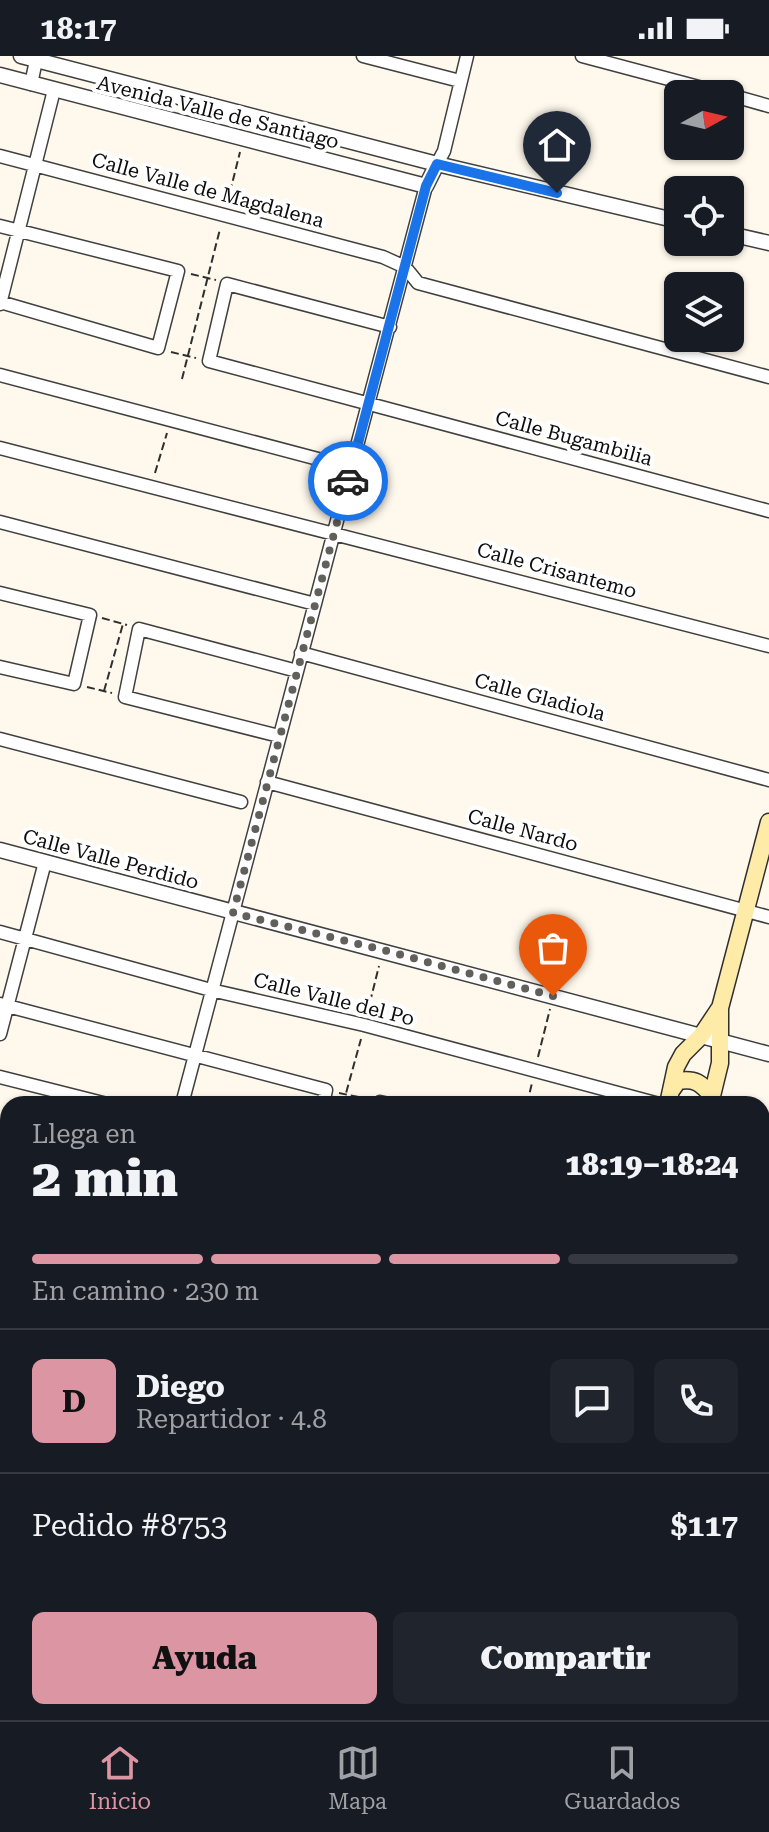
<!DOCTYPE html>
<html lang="es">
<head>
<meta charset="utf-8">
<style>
	body { margin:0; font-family:"Roboto Serif",serif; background:#20242c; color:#f1f3f6; height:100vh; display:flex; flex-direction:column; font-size:30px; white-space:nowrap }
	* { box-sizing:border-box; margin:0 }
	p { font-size:26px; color:#9ea1a6 }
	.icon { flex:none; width:44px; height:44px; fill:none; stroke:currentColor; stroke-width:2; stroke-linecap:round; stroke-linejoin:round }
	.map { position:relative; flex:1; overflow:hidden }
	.sheet { position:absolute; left:0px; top:1040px; width:770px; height:624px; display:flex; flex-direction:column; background:#171b24; border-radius:24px 24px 0 0; box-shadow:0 2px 6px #0004 }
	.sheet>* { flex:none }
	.needle { width:52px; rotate:82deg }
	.tools { position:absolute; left:664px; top:24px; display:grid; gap:16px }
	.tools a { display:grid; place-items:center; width:80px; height:80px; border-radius:12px; background:#171b24; box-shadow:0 2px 6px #0004; font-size:40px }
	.pin { position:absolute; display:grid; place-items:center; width:68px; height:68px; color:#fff; margin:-82px -34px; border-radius:50% 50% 50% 0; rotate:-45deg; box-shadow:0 0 8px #0007 }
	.pin .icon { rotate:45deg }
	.courier { position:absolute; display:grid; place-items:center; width:80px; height:80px; margin:-40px; border:6px solid #1a73e8; border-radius:50%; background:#fff; color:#222; box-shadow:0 2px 10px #0007 }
	.head em { font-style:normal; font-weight:800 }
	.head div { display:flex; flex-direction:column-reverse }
	.head { display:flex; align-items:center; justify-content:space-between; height:136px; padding:0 32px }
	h1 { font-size:52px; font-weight:800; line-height:60px }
	.bar { display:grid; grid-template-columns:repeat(4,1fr); gap:12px 8px; align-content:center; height:96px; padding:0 32px }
	.bar i { height:10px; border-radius:6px; background:#363941 }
	.bar .on { background:#db95a3 }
	.bar p { grid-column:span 4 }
	.line { display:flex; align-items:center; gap:20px; padding:0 32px; border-top:2px solid #363941 }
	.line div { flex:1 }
	.round { display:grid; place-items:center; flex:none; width:84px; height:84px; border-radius:12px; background:#20242c }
	.cta { display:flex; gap:16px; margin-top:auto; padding:16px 32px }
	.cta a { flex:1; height:92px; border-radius:12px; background:#db95a3; color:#111; font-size:32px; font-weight:800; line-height:92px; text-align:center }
	.cta a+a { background:#20242c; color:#f1f3f6 }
	.status { display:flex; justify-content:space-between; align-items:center; height:56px; padding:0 40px; background:#171b24; direction:ltr }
	.status svg { height:22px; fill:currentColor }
	.dock { display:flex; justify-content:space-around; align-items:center; height:112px; border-top:2px solid #363941; background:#171b24; font-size:22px; color:#9ea1a6 }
	.dock a { display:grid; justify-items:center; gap:4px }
	.dock .on { color:#db95a3 }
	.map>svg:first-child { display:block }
	.building { fill:#564c49 }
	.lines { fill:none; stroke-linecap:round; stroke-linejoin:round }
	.minor-casing { stroke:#404040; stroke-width:15 }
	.tertiary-casing { stroke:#404040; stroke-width:17 }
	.secondary-casing { stroke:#2f2f2f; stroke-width:19 }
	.motorway-casing { stroke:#1e1e1e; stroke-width:25 }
	.path { stroke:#2f2f2f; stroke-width:2; stroke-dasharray:8 4; stroke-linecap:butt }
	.minor { stroke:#fff; stroke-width:12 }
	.tertiary { stroke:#fff; stroke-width:14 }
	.secondary { stroke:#ffeba8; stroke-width:16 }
	.motorway { stroke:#f88a52; stroke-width:22 }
	.rail { stroke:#c0223d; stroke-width:4 }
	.done { stroke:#62605b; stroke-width:8; stroke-dasharray:0 14.4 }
	.route { stroke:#1a73e8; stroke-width:10 }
	.labels { text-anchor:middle; stroke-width:8; stroke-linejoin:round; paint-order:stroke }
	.street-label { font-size:20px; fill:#0d0d0d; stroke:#fff }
</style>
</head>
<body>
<div class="status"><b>18:17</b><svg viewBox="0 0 49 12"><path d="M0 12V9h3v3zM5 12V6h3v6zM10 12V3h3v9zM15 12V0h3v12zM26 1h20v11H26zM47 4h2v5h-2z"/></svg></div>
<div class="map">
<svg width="769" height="1664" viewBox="0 0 769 1664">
	<rect width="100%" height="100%" fill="#fff9ed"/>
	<path class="building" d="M0 1105 8 1107 1 1143 0 1142Z
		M7 1234H8V1258L1 1256Z
		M0 1270 8 1272V1295L0 1292Z"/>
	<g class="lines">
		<defs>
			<path id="minor" d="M363 0 460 25
				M582 0 725 38
				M31 28 37 0
				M730 39 769 50
				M0 100 383 201 405 211 418 227 769 321
				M437 108 444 95 467 0
				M0 170 178 215 158 292 0 246
				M0 248 54 34
				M390 271 227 228 209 305 769 455
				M0 319 352 412
				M0 392 769 590
				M0 466 315 548
				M0 537 90 559 74 628 0 611
				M301 597 769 724
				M279 680 125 641 139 573 297 615
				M0 683 241 746
				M267 726 769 861
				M0 876 211 934 364 969 659 1048
				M0 948 326 1034 323 1048
				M0 978 45 806
				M0 1021 107 1048
				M182 1048 426 130
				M380 1048V1046L389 1048
				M762 1074 769 1076
				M0 1093 8 1095
				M762 1148 769 1149
				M762 1219 769 1221
				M762 1291 769 1293
				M0 1311 8 1313
				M762 1364 769 1366
				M0 1385 8 1388
				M762 1402 769 1376
				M762 1438 769 1440
				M0 1458 8 1460
				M762 1511 769 1513
				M762 1585 769 1587
				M757 1656 769 1659
				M693 1664 695 1656"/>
			<path id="tertiary" d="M21 0 437 108 678 165
				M0 19 426 130 437 108
				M730 178 769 187
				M0 794 769 998"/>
			<path id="secondary" d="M671 1035 678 1025C695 1022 701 1027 712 1040
				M668 1048 676 1011 683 998 701 980 719 953
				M710 1048 720 1007V952L769 766
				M0 1580 8 1583
				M287 1656 317 1664
				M335 1664 337 1656
				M352 1664 354 1656
				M364 1664 366 1656"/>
			<path id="motorway" d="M0 1614 8 1616
				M161 1656 192 1664"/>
		</defs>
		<use href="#minor" class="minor-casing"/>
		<use href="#tertiary" class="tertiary-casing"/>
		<use href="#secondary" class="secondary-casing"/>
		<use href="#motorway" class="motorway-casing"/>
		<path class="path" d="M227 148 240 96
			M191 218 216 224
			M171 296 196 302
			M182 323 220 173
			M155 417 167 377
			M102 562 127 569
			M87 631 112 637
			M104 635 123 568
			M367 958 379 910
			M538 1001 550 953
			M339 1037 368 1043
			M343 1048 361 983
			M527 1048 532 1027
			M0 1639 8 1640
			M0 1644 8 1645
			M49 1656 70 1664
			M67 1656 89 1664"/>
		<use href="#minor" class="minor"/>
		<use href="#tertiary" class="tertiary"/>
		<use href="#secondary" class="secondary"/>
		<use href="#motorway" class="motorway"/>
		<path class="rail" d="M0 1656 29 1664"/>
	</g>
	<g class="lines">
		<path class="done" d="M348 425 233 857 383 894 553 940"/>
		<path class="route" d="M348 425 426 130 437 108 557 137"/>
	</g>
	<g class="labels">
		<g class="street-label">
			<text transform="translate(218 56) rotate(14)" y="7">Avenida Valle de Santiago</text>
			<text transform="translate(208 134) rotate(15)" y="7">Calle Valle de Magdalena</text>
			<text transform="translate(574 382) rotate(15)" y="7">Calle Bugambilia</text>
			<text transform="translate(557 514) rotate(15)" y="7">Calle Crisantemo</text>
			<text transform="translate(540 641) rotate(15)" y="7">Calle Gladiola</text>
			<text transform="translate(523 774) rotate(15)" y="7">Calle Nardo</text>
			<text transform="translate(111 803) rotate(15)" y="7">Calle Valle Perdido</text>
			<text transform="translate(334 943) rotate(14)" y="7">Calle Valle del Po</text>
		</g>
	</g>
</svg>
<div class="tools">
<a><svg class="needle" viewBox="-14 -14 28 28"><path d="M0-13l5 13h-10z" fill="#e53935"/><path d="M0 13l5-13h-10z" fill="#9ea1a6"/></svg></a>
<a><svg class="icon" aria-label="locate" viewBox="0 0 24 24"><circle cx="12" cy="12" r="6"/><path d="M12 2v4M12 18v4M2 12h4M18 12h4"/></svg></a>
<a><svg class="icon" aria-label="layers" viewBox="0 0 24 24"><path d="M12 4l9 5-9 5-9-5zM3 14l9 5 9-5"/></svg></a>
</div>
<div class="pin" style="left:553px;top:940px;background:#ea580c"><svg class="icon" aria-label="bag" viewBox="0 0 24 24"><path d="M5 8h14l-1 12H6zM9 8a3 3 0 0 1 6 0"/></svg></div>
<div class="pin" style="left:557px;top:137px;background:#1f2937"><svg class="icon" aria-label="home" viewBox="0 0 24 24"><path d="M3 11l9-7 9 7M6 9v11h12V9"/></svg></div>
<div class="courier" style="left:348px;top:425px"><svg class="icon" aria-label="car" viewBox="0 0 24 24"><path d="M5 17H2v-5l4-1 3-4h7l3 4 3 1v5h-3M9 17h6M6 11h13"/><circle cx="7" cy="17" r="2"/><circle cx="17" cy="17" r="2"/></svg></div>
<section class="sheet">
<div class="head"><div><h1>2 min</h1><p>Llega en</p></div><em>18:19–18:24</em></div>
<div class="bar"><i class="on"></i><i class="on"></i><i class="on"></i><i></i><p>En camino · 230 m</p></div>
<div class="line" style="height:144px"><b class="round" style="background:#db95a3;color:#111">D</b><div><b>Diego</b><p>Repartidor · 4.8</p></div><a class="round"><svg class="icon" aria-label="chat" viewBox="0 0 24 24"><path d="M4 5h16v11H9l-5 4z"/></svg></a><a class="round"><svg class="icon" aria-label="phone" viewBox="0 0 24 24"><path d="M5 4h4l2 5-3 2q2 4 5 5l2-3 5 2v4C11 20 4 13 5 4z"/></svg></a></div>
<div class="line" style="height:104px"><div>Pedido #8753</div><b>$117</b></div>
<div class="cta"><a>Ayuda</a><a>Compartir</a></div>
</section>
</div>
<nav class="dock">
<a class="on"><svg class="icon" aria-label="home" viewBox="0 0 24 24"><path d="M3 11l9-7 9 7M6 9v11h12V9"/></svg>Inicio</a>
<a><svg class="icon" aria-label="map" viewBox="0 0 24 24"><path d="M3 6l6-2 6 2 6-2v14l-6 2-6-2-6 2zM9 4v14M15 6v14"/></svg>Mapa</a>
<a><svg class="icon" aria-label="saved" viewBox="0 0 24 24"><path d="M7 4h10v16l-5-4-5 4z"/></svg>Guardados</a>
</nav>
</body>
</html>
